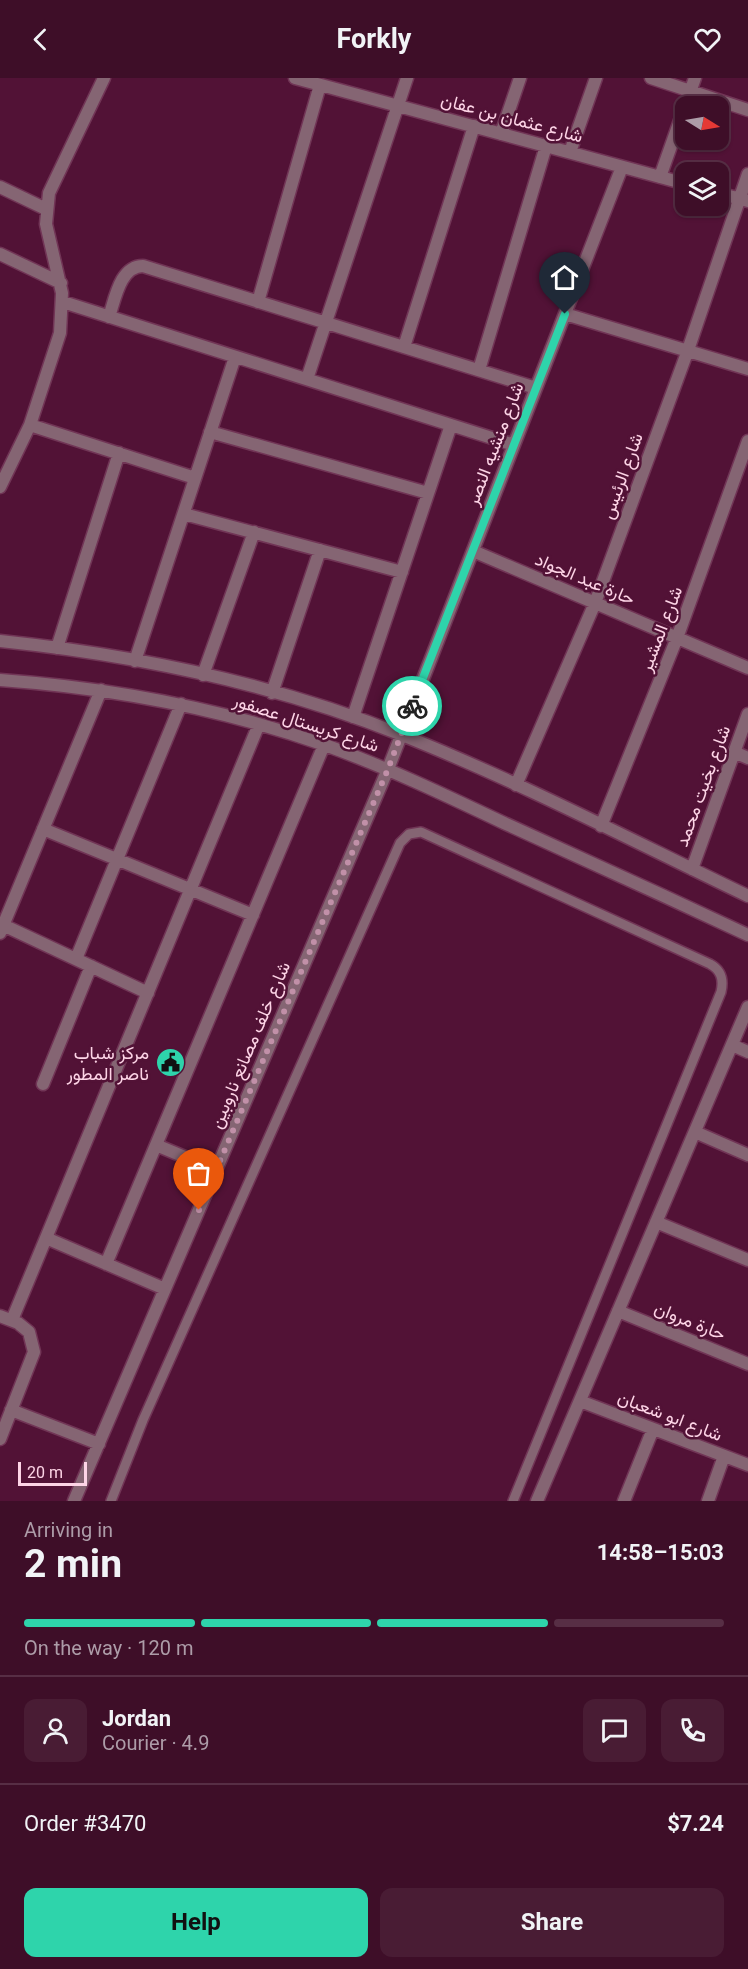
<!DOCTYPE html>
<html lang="en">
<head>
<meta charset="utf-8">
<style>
	body { margin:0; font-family:Roboto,Vazirmatn,sans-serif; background:#491c34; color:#f1f3f6; height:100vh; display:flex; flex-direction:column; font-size:22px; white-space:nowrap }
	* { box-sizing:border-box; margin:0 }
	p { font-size:20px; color:#ad9ca8 }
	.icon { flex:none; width:33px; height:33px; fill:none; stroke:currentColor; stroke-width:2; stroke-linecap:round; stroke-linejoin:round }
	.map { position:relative; height:1423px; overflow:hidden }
	.panel { display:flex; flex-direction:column; background:#3e0e28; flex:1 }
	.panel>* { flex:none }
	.needle { width:39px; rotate:101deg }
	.controls { position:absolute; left:675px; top:18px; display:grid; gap:12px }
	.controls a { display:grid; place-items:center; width:54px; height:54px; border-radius:12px; background:#3e0e28; box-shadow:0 2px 4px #0004,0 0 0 2px #572e45; font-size:30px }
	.scale { position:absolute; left:18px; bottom:15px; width:69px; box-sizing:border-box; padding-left:6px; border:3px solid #fdd4e6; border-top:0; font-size:16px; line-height:21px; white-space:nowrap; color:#fdd4e6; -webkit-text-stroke:4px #521236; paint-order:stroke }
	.pin { position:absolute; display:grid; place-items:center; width:51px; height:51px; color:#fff; margin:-62px -26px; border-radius:50% 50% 50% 0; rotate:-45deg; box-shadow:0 0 6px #0007 }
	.pin .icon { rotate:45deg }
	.courier { position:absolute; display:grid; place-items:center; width:60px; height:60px; margin:-30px; border:4px solid #2ed4ab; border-radius:50%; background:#fff; color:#222; box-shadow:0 2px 8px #0007 }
	.summary em { font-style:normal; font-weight:700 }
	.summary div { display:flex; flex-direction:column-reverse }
	.summary { display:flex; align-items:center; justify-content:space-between; height:102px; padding:0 24px }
	h1 { font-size:39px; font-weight:700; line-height:45px }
	.bar { display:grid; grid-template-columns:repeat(4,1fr); gap:9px 6px; align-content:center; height:72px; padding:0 24px }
	.bar i { height:8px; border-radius:4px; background:#572e45 }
	.bar .on { background:#2ed4ab }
	.bar p { grid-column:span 4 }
	.line { display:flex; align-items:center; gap:15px; padding:0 24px; border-top:2px solid #572e45 }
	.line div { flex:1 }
	.round { display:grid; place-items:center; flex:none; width:63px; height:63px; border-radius:12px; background:#491c34 }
	.primary-button { display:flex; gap:12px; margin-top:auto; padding:12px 24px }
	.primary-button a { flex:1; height:69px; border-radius:12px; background:#2ed4ab; color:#111; font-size:24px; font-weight:700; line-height:69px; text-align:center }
	.primary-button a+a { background:#491c34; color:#f1f3f6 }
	header { display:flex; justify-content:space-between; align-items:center; height:78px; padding:0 24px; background:#3e0e28; font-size:27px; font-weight:700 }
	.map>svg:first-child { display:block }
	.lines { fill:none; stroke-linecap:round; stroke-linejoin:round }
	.service-casing { stroke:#713556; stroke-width:12 }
	.minor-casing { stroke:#713556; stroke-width:15 }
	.service { stroke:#856573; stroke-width:9 }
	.minor { stroke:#856573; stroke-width:12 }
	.done { stroke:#c190a8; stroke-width:6; stroke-dasharray:0 10.8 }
	.route { stroke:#2ed4ab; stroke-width:8 }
	.labels { text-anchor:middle; stroke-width:5; stroke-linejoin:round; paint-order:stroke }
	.street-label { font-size:18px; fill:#fdd4e6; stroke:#521236 }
	.poi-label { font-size:18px; fill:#fdd4e6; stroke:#521236; text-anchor:end }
</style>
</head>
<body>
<header><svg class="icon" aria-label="back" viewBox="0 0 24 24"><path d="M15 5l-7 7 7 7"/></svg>Forkly<svg class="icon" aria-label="heart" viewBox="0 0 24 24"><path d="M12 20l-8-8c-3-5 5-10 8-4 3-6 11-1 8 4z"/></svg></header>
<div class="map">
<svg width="748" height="1423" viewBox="0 0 748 1423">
	<rect width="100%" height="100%" fill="#521236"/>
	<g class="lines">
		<defs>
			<path id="service" d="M111 1423 143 1342 400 765 409 756 421 754 710 886C721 892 724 901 721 914L513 1423"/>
			<path id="minor" d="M295 0 686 106
				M651 0 748 32
				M501 56 520 0
				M570 74 596 0
				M660 99 695 0
				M0 109 46 131
				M718 115 748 123
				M0 176 61 205
				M63 224 514 367
				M258 224 320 7
				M565 236 748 291
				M109 239C115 221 120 188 143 188L536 310
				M404 269 474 48
				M479 292 546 68
				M307 301 407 0
				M30 347 195 400
				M210 354 428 415
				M0 409 30 347 60 255 62 215 46 146 49 115 104 0
				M184 436 402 494
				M473 473 748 590
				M0 563C135 577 275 606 402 657 520 704 633 763 748 818
				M57 570 119 375
				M135 583 235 279
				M203 597 254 454
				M0 602C111 610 220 630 325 667 386 689 445 717 504 745 585 782 667 819 748 857
				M272 615 320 472
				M353 639 451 347
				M734 674 748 680
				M516 707 595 525 688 272 748 96
				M601 748 677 560 748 363
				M43 751 253 837
				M692 791 748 636
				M3 847 148 915
				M0 855 101 612
				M76 881 181 626
				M732 967 748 974
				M43 1006 91 888
				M695 1054 748 1077
				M156 1067 216 1092
				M656 1144 748 1182
				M46 1160 165 1211
				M106 1186 324 667
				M618 1233 748 1286
				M0 1238 18 1245 29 1254 34 1274 0 1361
				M12 1242 259 646
				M580 1323 748 1387
				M11 1332 99 1366
				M74 1423 388 691 622 89
				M537 1423 748 929
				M624 1423 653 1351
				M708 1423 724 1378"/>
		</defs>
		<use href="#service" class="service-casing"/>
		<use href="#minor" class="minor-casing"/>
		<use href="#service" class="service"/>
		<use href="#minor" class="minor"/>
	</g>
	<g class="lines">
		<path class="done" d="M199 1132 388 691 412 628"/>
		<path class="route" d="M412 628 565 236"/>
	</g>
	<defs>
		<symbol id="civic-disc" viewBox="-11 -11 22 22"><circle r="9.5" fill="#2ed4ab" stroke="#521236"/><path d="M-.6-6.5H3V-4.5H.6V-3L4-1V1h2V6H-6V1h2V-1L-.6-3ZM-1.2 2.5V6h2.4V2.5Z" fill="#111"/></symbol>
	</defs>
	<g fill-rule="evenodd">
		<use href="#civic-disc" x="154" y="968" width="33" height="33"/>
	</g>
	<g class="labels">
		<g class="street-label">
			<text transform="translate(512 40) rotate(15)" y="6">شارع عثمان بن عفان</text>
			<text transform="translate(495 366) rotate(-69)" y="6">شارع منشيه النصر</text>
			<text transform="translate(622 398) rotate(-70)" y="6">شارع الرئيس</text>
			<text transform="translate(585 501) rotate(23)" y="6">حارة عبد الجواد</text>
			<text transform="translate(661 551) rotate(-69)" y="6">شارع المشير</text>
			<text transform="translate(306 645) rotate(18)" y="6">شارع كريستال عصفور</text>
			<text transform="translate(703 708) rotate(-70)" y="6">شارع بخيت محمد</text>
			<text transform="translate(250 967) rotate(-67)" y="6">شارع خلف مصانع ناروبين</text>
			<text transform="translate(690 1243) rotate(22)" y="6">حارة مروان</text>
			<text transform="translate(670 1338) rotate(21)" y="6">شارع ابو شعبان</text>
		</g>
		<g class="poi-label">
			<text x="149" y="981">مركز شباب<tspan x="149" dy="21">ناصر المطور</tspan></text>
		</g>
	</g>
</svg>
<div class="controls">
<a><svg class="needle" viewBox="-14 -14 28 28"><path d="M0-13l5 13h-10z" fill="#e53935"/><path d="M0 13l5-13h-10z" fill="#ad9ca8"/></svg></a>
<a><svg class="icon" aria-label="layers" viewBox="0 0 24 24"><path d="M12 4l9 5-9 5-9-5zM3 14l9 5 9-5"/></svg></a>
</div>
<div class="scale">20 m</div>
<div class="pin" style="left:199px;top:1132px;background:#ea580c"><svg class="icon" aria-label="bag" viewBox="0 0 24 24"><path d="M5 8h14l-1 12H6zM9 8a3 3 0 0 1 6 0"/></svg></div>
<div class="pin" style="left:565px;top:236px;background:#1f2937"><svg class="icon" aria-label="home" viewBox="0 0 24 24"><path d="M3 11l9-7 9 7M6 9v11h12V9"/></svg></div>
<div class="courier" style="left:412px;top:628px"><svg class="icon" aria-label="bike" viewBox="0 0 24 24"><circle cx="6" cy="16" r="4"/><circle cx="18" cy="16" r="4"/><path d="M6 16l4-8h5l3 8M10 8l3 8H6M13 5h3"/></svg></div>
</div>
<section class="panel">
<div class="summary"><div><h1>2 min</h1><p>Arriving in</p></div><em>14:58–15:03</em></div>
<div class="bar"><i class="on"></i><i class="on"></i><i class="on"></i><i></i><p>On the way · 120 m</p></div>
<div class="line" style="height:108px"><a class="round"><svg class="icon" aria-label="person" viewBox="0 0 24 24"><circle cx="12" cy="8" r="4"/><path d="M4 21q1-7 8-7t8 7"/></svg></a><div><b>Jordan</b><p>Courier · 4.9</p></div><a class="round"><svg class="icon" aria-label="chat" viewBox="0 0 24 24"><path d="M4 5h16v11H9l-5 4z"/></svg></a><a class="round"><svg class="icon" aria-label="phone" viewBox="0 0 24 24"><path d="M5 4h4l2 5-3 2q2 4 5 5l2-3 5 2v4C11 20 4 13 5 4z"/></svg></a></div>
<div class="line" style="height:78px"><div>Order #3470</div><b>$7.24</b></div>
<div class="primary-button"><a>Help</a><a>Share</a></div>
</section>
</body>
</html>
